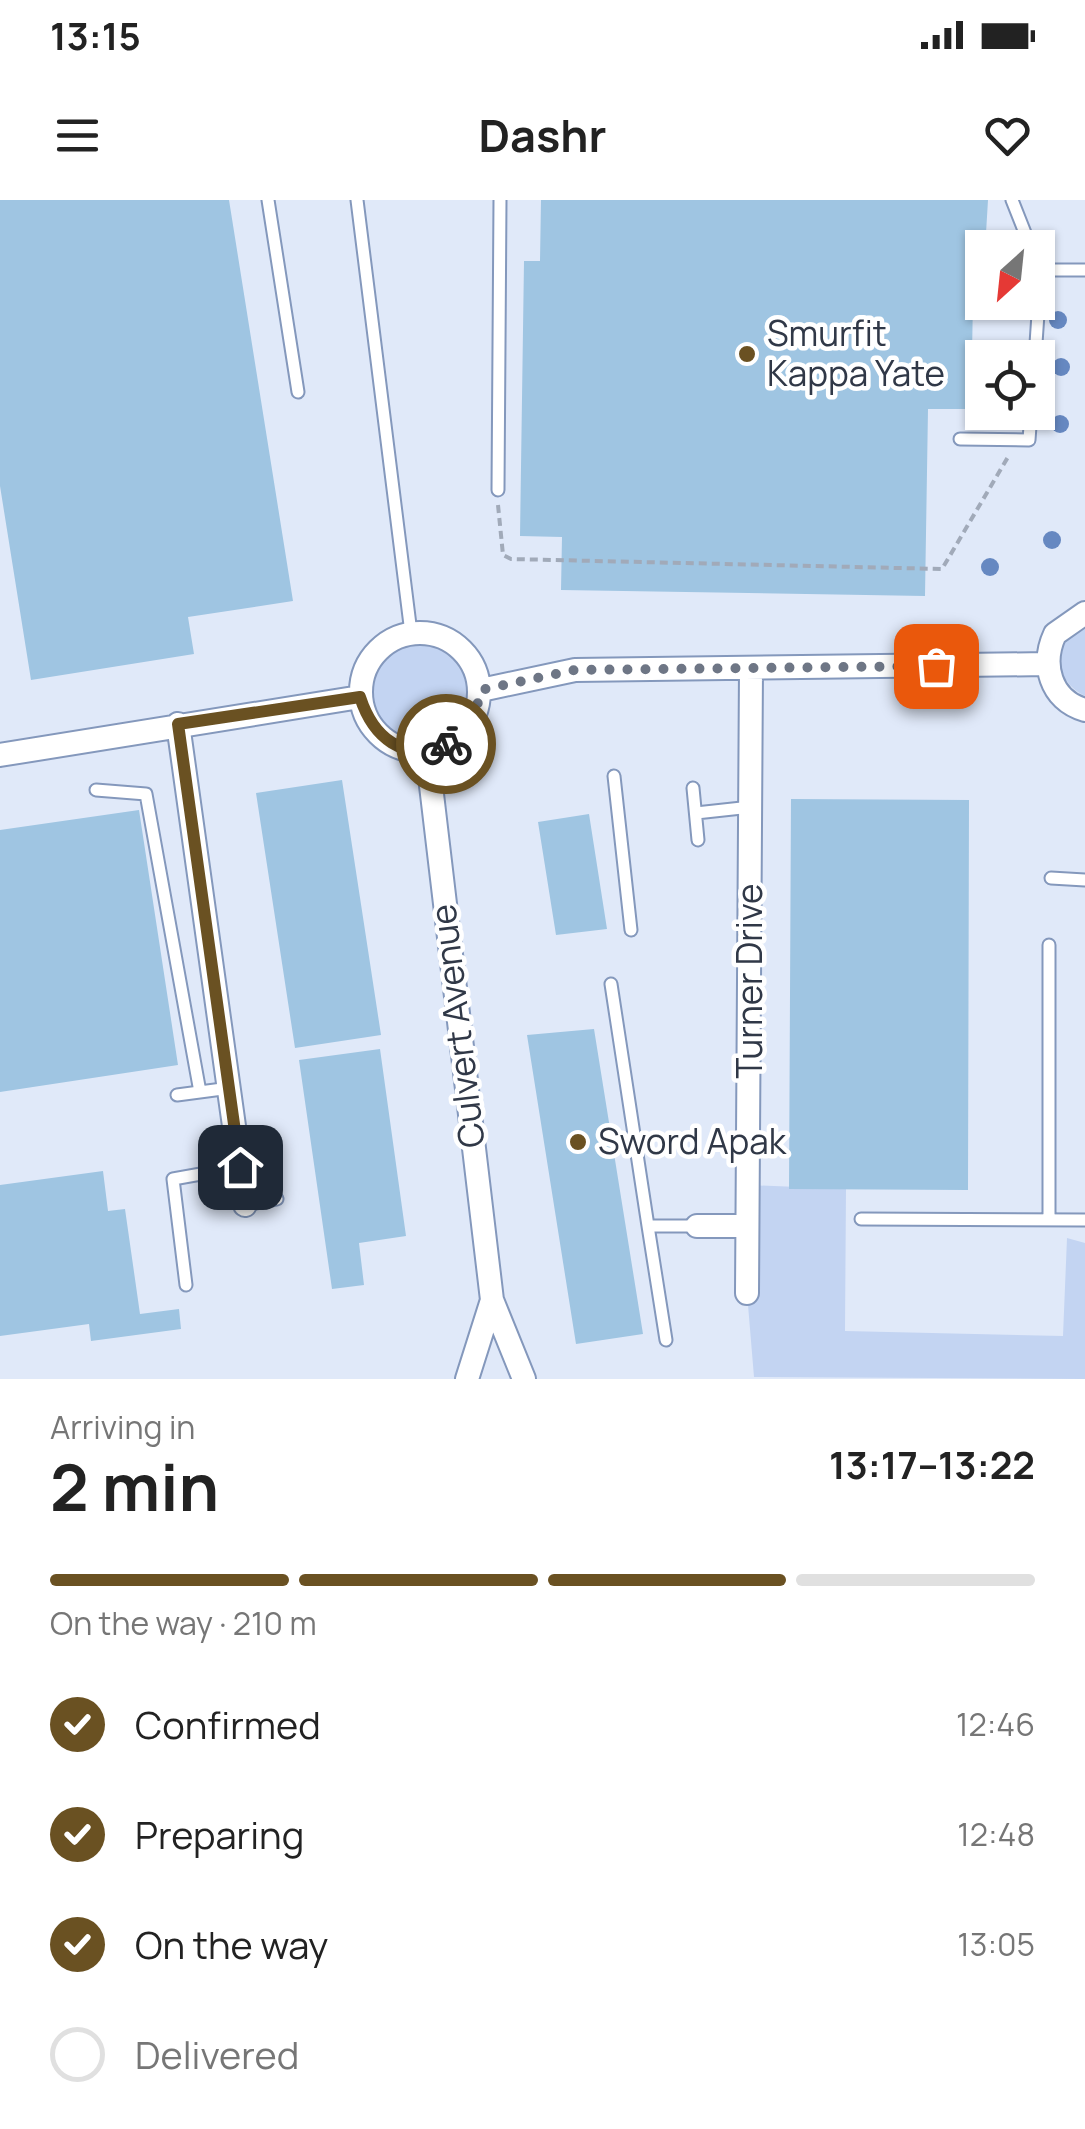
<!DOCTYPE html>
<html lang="en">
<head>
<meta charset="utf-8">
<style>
	body { margin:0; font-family:Manrope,sans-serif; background:#f6f6f6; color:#222; height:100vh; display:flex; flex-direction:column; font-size:38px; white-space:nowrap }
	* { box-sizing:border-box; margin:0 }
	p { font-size:32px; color:#767676 }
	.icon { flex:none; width:55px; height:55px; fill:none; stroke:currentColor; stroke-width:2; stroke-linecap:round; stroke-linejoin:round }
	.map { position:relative; height:1179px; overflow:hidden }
	.side { display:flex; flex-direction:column; background:#fff; flex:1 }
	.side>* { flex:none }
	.needle { width:65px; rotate:207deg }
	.buttons { position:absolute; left:965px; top:30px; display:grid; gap:20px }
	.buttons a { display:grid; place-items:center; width:90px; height:90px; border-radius:0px; background:#fff; box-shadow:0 2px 8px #0004; font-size:50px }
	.pin { position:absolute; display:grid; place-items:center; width:85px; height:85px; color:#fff; margin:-42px; border-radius:20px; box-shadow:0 5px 15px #0006 }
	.courier { position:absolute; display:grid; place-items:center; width:100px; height:100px; margin:-50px; border:8px solid #6a5122; border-radius:50%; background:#fff; color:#222; box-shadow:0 2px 12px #0007 }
	.overview em { font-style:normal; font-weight:700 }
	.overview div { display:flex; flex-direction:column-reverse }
	.overview { display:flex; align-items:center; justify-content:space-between; height:170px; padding:0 50px }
	h1 { font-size:65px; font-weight:700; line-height:75px }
	.bar { display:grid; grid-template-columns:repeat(4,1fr); gap:15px 10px; align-content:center; height:120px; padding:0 50px }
	.bar i { height:12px; border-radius:8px; background:#e0e0e0 }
	.bar .on { background:#6a5122 }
	.bar p { grid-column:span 4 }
	ol { padding:0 50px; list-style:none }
	li { display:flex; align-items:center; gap:30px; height:110px }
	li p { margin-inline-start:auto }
	li .icon { padding:10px; border-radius:50%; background:#6a5122; color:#fff; stroke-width:4 }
	li:last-child { color:#767676 }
	li i { width:55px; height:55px; border:5px solid #e0e0e0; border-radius:50% }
	.status { display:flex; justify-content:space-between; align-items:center; height:70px; padding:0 50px; background:#fff; direction:ltr }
	.status svg { height:28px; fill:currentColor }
	header { display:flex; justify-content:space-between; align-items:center; height:130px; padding:0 50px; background:#fff; font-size:45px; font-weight:700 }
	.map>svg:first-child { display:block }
	.green { fill:#c3d4f2 }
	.building { fill:#9fc5e2 }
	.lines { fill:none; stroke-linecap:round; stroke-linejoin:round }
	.service-casing { stroke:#8498bc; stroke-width:15 }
	.minor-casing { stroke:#8498bc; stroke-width:26 }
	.path { stroke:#a1aab9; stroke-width:4; stroke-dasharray:8 5; stroke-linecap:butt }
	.service { stroke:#fff; stroke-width:11 }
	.minor { stroke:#fff; stroke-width:22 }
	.tree { fill:#6688c1 }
	.done { stroke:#6e7685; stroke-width:10; stroke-dasharray:0 18 }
	.route { stroke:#6a5122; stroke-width:12 }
	.poi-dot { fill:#6a5122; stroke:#fff; stroke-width:4 }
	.labels { text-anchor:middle; stroke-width:9; stroke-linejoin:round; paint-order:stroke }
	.poi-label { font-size:35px; fill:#303847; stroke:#fff; text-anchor:start }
	.street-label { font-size:35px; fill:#303847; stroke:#fff }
</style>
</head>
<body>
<div class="status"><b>13:15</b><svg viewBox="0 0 49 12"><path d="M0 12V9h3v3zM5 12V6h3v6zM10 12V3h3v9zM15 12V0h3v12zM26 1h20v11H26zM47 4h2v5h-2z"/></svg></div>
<header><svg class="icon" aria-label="menu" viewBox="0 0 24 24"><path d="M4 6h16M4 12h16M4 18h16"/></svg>Dashr<svg class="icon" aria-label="heart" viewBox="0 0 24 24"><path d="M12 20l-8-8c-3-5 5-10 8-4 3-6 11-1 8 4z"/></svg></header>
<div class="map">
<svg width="1085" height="1179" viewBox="0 0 1085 1179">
	<rect width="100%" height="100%" fill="#e0e9f9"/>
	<path class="green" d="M1085 425V496C1052 480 1051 441 1085 425Z
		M371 489a48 48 0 1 1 96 0a48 48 0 1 1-96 0Z
		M748 985 846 989 845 1131 1063 1136 1067 1038 1085 1043V1179L754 1177 747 1093Z"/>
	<path class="building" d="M0 0H229L293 401 188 417 194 454 31 480 0 286Z
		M541 0H988L982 100 973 99 971 209H928L925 396 561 390 562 337 520 336 524 61H540Z
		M342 580 381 835 295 848 256 593Z
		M791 599 969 600 968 990 789 989Z
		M139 610 178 865 0 892V630Z
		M589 614 607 729 556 735 538 622Z
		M594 829 643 1134 576 1144 527 835Z
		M380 849 406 1036 359 1043 364 1085 332 1089 299 860Z
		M103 971 108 1011 125 1009 140 1114 179 1109 181 1129 91 1141 89 1124 0 1136V985Z"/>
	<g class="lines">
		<defs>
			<path id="service" d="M268 0 298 192
				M357 0 411 433
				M1012 0 1031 48
				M1038 62 1041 70H1085
				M1035 158 1041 70
				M960 239 1029 240 1031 212
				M498 290 500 0
				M614 576 631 730
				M693 588 698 640
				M96 590 146 594 200 892
				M696 613 751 607
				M1051 678 1085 680
				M1049 745V1019
				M611 784 648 1026H697
				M177 895 230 888
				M245 1005 277 999
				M861 1019 1085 1020
				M648 1026 666 1140
				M186 1085 173 979 240 967"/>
			<path id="minor" d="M1085 413 1055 434C1041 464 1050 500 1085 510
				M361 492a59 59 0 1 1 118 0a59 59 0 1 1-118 0Z
				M481 490 575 470 1047 464
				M178 524 245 1005
				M427 552 492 1100 524 1179
				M0 555 360 497
				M697 1026H747
				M747 1093 751 469
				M467 1179 492 1100"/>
		</defs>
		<use href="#service" class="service-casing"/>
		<use href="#minor" class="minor-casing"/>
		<path class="path" d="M498 305 503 355 511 359 942 369 1008 257"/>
		<use href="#service" class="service"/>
		<use href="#minor" class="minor"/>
	</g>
	<g class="tree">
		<circle cx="1058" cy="120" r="9"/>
		<circle cx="1061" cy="167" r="9"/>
		<circle cx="1060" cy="224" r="9"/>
		<circle cx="1052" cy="340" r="9"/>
		<circle cx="990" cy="367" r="9"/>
	</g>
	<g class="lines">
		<path class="done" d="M446 544C471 533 475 515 481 490L575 470 936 466"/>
		<path class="route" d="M240 967 178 524 360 497C373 537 403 563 446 544"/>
	</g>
	<g class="poi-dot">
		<circle cx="747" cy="154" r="10"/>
		<circle cx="578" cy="942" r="10"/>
	</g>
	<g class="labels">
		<g class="poi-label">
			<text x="767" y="146">Smurfit<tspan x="767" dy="40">Kappa Yate</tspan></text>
			<text x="598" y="954">Sword Apak</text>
		</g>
		<g class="street-label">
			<text transform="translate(750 781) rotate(-90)" y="12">Turner Drive</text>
			<text transform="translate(458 826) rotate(-97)" y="12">Culvert Avenue</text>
		</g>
	</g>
</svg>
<div class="buttons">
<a><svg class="needle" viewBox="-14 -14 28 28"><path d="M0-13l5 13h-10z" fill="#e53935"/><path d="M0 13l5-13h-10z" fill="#767676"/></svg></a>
<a><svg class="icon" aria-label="locate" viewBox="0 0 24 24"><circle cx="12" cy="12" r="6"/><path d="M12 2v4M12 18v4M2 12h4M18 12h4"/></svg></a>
</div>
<div class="pin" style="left:936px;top:466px;background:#ea580c"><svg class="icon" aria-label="bag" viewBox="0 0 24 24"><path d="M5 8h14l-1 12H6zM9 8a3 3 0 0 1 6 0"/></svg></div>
<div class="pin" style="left:240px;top:967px;background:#1f2937"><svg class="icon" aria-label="home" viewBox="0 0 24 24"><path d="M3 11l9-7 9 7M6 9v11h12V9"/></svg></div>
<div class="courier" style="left:446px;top:544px"><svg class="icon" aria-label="bike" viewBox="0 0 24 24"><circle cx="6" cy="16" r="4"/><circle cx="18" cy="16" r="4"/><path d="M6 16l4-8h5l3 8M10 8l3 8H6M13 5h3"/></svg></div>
</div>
<section class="side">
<div class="overview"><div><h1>2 min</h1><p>Arriving in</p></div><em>13:17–13:22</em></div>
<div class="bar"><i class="on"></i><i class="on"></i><i class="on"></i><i></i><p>On the way · 210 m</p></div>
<ol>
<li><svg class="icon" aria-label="check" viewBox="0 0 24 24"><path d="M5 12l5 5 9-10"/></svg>Confirmed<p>12:46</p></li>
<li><svg class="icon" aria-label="check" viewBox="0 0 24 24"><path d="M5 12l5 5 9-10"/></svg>Preparing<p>12:48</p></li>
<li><svg class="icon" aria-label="check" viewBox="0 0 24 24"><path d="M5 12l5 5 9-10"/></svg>On the way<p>13:05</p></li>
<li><i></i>Delivered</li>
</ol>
</section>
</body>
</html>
